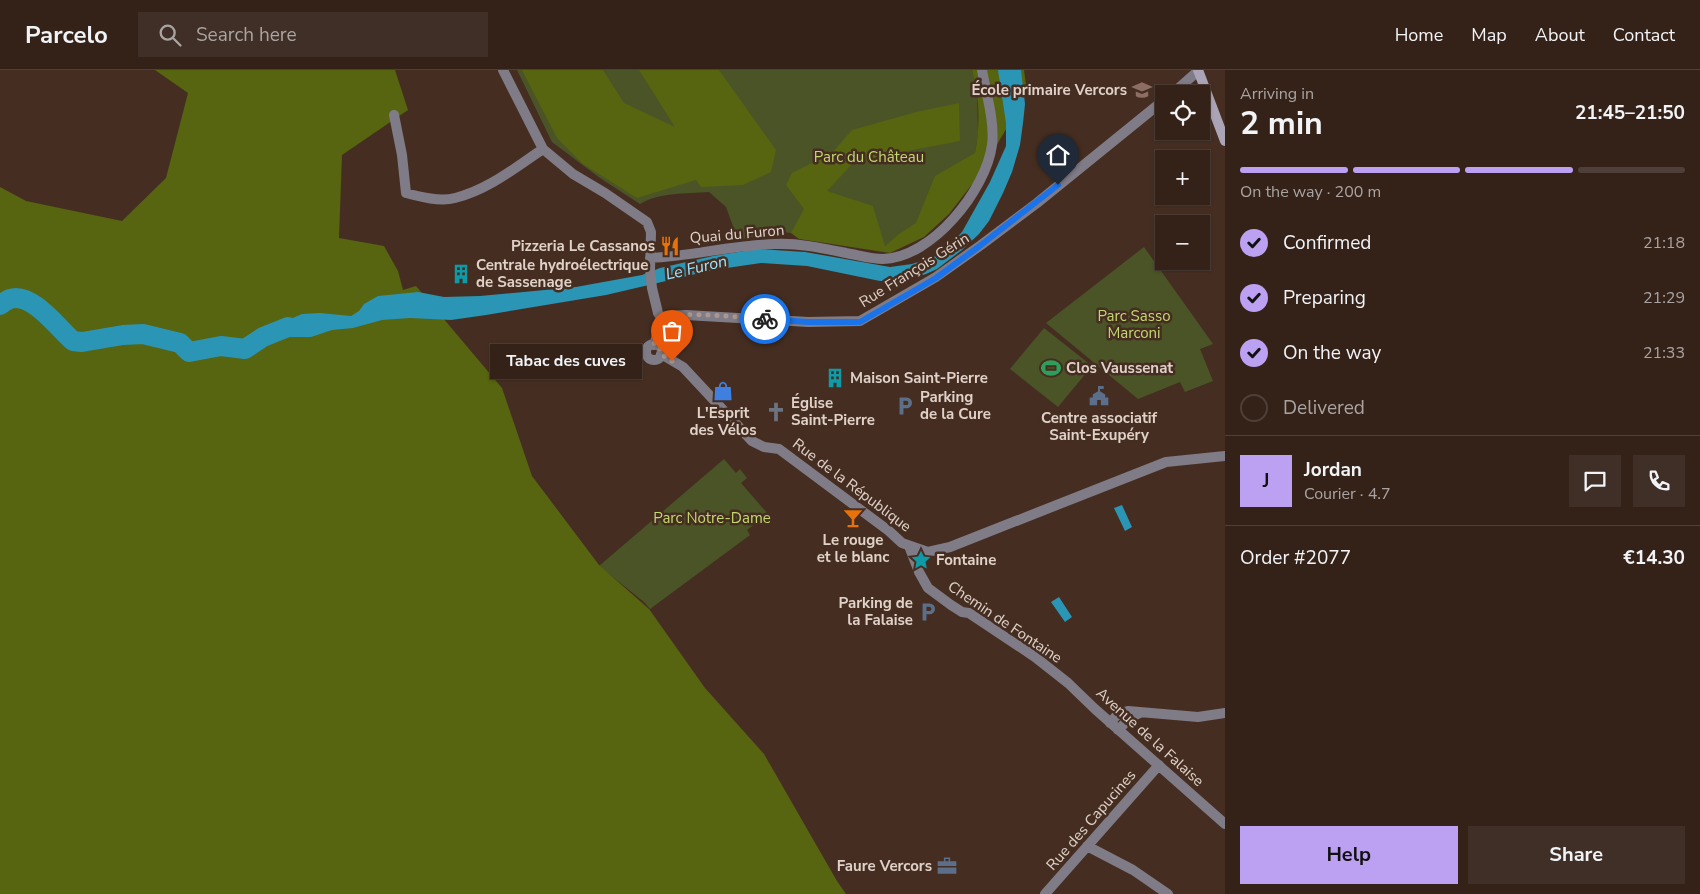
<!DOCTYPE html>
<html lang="en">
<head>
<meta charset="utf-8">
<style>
	body { margin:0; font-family:"Nunito Sans",sans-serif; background:#3f2f26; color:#f1f3f6; height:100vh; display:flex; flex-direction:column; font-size:19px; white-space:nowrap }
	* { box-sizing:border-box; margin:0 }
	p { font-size:16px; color:#a9a4a2 }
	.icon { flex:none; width:28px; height:28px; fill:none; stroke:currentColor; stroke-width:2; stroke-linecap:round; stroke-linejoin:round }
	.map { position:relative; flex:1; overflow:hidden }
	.panel { display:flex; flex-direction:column; background:#342219; width:475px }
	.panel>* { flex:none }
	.fabs { position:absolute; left:1155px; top:15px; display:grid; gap:10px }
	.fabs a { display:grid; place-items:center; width:55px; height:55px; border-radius:0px; background:#342219; box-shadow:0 1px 4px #0004,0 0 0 1px #4e3f38; font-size:25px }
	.pin { position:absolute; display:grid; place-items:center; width:42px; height:42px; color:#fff; margin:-51px -21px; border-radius:50% 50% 50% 0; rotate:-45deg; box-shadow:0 0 5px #0007 }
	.pin .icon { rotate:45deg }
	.courier { position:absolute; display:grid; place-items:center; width:50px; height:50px; margin:-25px; border:4px solid #1a73e8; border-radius:50%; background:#fff; color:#222; box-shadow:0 1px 6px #0007 }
	.bubble { position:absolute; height:35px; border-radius:0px; background:#342219; box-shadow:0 1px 4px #0004,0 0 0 1px #4e3f38; font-size:16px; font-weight:700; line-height:35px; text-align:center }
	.head em { font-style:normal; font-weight:700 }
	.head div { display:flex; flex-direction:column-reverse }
	.head { display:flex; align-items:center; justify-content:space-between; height:85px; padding:0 15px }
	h1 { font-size:32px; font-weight:700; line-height:38px }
	.bar { display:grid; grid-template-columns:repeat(4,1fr); gap:8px 5px; align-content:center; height:60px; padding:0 15px }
	.bar i { height:6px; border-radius:4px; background:#4e3f38 }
	.bar .selected { background:#bca0f2 }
	.bar p { grid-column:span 4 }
	.line { display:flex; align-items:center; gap:12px; padding:0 15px; border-top:1px solid #4e3f38 }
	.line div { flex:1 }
	.round { display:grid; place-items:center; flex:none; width:52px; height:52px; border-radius:0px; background:#3f2f26 }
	ol { padding:0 15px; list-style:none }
	li { display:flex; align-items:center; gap:15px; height:55px }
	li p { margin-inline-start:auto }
	li .icon { padding:5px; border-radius:50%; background:#bca0f2; color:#111; stroke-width:4 }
	li:last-child { color:#a9a4a2 }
	li i { width:28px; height:28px; border:2px solid #4e3f38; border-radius:50% }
	.button { display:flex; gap:10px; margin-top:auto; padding:10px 15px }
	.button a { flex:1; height:58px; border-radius:0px; background:#bca0f2; color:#111; font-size:20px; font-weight:700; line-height:58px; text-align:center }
	.button a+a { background:#3f2f26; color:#f1f3f6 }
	header { display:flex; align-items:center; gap:30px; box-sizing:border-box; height:70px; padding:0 25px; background:#342219; border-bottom:1px solid #4e3f38 }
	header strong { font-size:24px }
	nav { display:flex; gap:28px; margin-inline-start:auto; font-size:18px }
	.search { width:350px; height:45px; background:#3f2f26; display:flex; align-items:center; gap:12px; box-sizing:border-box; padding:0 18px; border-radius:0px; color:#a9a4a2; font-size:19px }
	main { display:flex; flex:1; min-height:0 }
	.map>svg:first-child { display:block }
	.green { fill:#4b5426 }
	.forest { fill:#576410 }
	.water { fill:#2b95b5 }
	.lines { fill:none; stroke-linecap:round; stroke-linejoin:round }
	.river { stroke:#2b95b5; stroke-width:20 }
	.street { stroke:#807c87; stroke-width:10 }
	.secondary { stroke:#aaa4b6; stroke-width:10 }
	.done { stroke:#aa998e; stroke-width:5; stroke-dasharray:0 9 }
	.route { stroke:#1a73e8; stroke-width:6 }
	.labels { text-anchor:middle; stroke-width:5; stroke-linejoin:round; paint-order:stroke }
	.poi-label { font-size:15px; font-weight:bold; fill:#e1d2c9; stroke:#452e21; text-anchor:start }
	.park-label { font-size:15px; fill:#c3d86f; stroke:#452e21 }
	.street-label { font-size:15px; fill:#e1d2c9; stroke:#452e21 }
	.water-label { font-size:16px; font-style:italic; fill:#9ce4fe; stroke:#452e21 }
</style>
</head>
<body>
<header>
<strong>Parcelo</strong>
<div class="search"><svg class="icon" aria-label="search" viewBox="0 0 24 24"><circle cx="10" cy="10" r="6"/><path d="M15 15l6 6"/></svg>Search here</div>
<nav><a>Home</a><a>Map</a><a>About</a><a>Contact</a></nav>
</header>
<main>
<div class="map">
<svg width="1225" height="824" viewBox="0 0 1225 824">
	<rect width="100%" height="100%" fill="#452e21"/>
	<path class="green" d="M517 0H972L977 17 978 63 975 84 923 160 884 176 776 161 738 170 726 137 709 122C686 124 660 122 640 134L600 108 552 72Z
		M1144 177 1213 274 1200 279 1213 311 1185 322 1180 312 1138 329 1046 253Z
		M1044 258 1092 296 1058 337 1010 299Z
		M724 389 736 403 740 399 747 408 741 413 768 444 747 460 750 465 650 539 644 532 599 496Z"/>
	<path class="forest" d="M155 0H395L408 40 342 85 339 168 384 176 398 201 403 220 416 216 502 318 532 406 599 495 649 539 705 618 764 684 837 811 846 824H0V117L26 131 122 151 166 108 188 23Z
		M522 0H603L624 33 675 57 639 0H719L776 80 771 102 743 115 701 117 696 110 637 128 583 94 557 68Z
		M972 0H1024L1027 23 980 104 949 144 924 167 890 183 799 169 791 163 804 139 786 115 792 103 832 83 852 60 916 42 959 33 960 71 855 91 827 121 873 136 885 176 899 164 916 153 935 106 975 83C980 56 980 27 972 0Z"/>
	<path class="water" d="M998 0H1021L1025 34 1023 53 1020 75 1012 102 1003 123 989 151 979 164 962 180 937 199 926 204 903 211H880L807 196 761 193 713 200 606 225 486 245 451 250 410 248 382 250 353 258 332 260 311 267H263L281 253 302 244 320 243 351 246 359 241 364 234 378 226 418 222 444 227 480 226 576 217 642 205 660 198 713 186 757 179 805 182 890 197 912 194 936 186 951 174 962 162 990 112 1006 76V53Z
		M1122 435 1132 457 1125 461 1114 438Z
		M1059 527 1072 547 1065 552 1051 532Z"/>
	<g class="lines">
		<path class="river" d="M0 235C3 233 7 230 10 229 31 221 59 259 73 271L82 272 123 265 143 264 180 273 189 282 221 276 245 279 263 267 288 257"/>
		<path class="street" d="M503 0 543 79 573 104 605 123 647 152 651 162 650 200 652 218 658 243 662 249
			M1172 24 1198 1
			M394 45 402 85 406 123C421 127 440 132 455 128 488 120 516 97 543 79
			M650 188C692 186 733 175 775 174 799 173 822 178 846 183 858 185 871 189 883 189 932 188 986 120 992 75 995 52 986 23 982 0
			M662 249 668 246 686 245 808 252 860 251 936 207 981 175 1037 133 1164 30
			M646 282a8 8 0 1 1 16 0a8 8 0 1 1-16 0Z
			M654 275 662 249
			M661 284 683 297 752 371 764 377 779 379 889 461 902 473 928 482 950 477 1166 392 1225 386
			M909 476 919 502 928 518 951 535 962 542 969 543 1035 587 1068 613 1095 639 1225 754
			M1110 653 1117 645 1128 641 1198 647 1225 643
			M1118 660 1131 647 1140 643
			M1087 776 1133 800 1168 824
			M1045 824 1159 695"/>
		<path class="secondary" d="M1198 0 1225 71"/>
	</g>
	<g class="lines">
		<path class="done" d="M672 291 661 284 660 278 654 274 662 249C681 240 742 248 765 249"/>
		<path class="route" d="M765 249 808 252H860L936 208 981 175 1058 115"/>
	</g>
	<defs>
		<symbol id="school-bare" viewBox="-9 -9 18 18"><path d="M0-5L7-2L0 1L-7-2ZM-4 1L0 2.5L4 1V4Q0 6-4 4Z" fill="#8d6e63" stroke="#452e21" stroke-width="2.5" paint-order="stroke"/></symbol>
		<symbol id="restaurant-bare" viewBox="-9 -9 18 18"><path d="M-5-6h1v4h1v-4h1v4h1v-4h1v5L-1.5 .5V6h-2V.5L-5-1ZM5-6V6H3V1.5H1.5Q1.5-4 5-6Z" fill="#e8710a" stroke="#452e21" stroke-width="2.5" paint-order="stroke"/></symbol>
		<symbol id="building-bare" viewBox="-9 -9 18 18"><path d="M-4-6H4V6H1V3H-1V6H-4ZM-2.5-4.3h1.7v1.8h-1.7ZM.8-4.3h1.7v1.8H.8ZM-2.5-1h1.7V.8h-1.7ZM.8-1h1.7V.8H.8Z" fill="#0f9aa8" stroke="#452e21" stroke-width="2.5" paint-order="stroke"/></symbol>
		<symbol id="stadium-bare" viewBox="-9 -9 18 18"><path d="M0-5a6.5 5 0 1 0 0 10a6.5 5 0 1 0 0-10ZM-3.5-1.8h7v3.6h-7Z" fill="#2e9e5b" stroke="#452e21" stroke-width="2.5" paint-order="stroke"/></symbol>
		<symbol id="shop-bare" viewBox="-9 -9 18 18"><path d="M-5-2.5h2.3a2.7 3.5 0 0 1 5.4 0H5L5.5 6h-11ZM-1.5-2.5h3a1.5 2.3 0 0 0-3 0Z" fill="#3f7fe0" stroke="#452e21" stroke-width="2.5" paint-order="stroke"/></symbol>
		<symbol id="civic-bare" viewBox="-9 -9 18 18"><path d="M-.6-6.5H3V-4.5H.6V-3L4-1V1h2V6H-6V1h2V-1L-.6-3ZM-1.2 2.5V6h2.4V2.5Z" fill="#5c6f8a" stroke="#452e21" stroke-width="2.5" paint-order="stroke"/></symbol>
		<symbol id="parking-bare" viewBox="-9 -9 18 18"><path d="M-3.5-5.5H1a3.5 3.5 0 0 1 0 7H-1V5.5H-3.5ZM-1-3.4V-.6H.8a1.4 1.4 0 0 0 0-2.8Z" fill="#5c6f8a" stroke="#452e21" stroke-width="2.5" paint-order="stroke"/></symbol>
		<symbol id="church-bare" viewBox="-9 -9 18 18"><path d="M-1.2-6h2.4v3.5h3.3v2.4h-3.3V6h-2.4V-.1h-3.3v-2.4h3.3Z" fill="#6b7280" stroke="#452e21" stroke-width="2.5" paint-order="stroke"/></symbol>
		<symbol id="bar-bare" viewBox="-9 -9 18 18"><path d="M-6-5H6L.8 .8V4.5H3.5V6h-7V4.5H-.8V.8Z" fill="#e8710a" stroke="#452e21" stroke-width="2.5" paint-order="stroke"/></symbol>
		<symbol id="sight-bare" viewBox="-9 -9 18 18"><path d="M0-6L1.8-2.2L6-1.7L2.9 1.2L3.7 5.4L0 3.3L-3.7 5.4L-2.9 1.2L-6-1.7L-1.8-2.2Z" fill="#0f9aa8" stroke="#452e21" stroke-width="2.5" paint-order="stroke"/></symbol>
		<symbol id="office-bare" viewBox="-9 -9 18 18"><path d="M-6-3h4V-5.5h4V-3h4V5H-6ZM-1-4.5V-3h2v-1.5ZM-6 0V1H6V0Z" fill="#5c6f8a" stroke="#452e21" stroke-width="2.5" paint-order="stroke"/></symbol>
	</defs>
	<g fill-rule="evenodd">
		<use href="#school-bare" x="1128" y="6" width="28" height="28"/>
		<use href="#restaurant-bare" x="656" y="162" width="28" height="28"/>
		<use href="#building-bare" x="447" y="190" width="28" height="28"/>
		<use href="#stadium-bare" x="1037" y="284" width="28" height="28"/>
		<use href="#building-bare" x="821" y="294" width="28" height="28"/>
		<use href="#shop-bare" x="709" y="307" width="28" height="28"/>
		<use href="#civic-bare" x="1085" y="312" width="28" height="28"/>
		<use href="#parking-bare" x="891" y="322" width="28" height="28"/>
		<use href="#church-bare" x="762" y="328" width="28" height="28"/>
		<use href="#bar-bare" x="839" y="434" width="28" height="28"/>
		<use href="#sight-bare" x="907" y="476" width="28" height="28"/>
		<use href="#parking-bare" x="914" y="528" width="28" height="28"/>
		<use href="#office-bare" x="933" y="782" width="28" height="28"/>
	</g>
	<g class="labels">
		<g class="poi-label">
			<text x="1127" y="25" text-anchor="end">École primaire Vercors</text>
			<text x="655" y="181" text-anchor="end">Pizzeria Le Cassanos</text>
			<text x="476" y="200">Centrale hydroélectrique<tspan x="476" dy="17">de Sassenage</tspan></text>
			<text x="1066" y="303">Clos Vaussenat</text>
			<text x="850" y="313">Maison Saint-Pierre</text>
			<text x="920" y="332">Parking<tspan x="920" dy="17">de la Cure</tspan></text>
			<text x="791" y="338">Église<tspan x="791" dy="17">Saint-Pierre</tspan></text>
			<text x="723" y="348" text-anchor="middle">L'Esprit<tspan x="723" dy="17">des Vélos</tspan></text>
			<text x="1099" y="353" text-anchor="middle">Centre associatif<tspan x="1099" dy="17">Saint-Exupéry</tspan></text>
			<text x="853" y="475" text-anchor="middle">Le rouge<tspan x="853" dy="17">et le blanc</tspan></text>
			<text x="936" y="495">Fontaine</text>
			<text x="913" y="538" text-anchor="end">Parking de<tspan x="913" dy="17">la Falaise</tspan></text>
			<text x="932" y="801" text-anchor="end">Faure Vercors</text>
		</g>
		<g class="park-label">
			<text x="869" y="92">Parc du Château</text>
			<text x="1134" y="251">Parc Sasso<tspan x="1134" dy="17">Marconi</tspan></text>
			<text x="712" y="453">Parc Notre-Dame</text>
		</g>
		<g class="street-label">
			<text transform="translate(737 164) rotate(-5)" y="5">Quai du Furon</text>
			<text transform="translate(914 200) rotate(-32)" y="5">Rue François Gérin</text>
			<text transform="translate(852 415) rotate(37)" y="5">Rue de la République</text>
			<text transform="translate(1005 552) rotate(34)" y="5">Chemin de Fontaine</text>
			<text transform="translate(1150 667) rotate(42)" y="5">Avenue de la Falaise</text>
			<text transform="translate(1091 750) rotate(-49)" y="5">Rue des Capucines</text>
		</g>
		<g class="water-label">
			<text transform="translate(696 197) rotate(-13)" y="6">Le Furon</text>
		</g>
	</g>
</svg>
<div class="fabs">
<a><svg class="icon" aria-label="locate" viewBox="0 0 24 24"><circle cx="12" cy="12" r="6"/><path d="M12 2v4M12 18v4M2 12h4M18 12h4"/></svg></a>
<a>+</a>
<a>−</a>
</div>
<div class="pin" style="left:672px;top:291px;background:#ea580c"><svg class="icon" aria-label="bag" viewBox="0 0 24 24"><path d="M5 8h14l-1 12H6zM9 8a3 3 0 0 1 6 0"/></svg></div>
<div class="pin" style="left:1058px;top:115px;background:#1f2937"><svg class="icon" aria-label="home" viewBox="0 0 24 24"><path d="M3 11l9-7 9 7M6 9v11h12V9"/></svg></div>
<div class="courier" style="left:765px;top:249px"><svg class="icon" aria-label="bike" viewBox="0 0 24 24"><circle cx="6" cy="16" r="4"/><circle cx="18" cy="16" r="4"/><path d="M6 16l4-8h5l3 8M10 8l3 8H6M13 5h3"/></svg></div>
<div class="bubble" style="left:490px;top:274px;width:152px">Tabac des cuves</div>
</div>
<section class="panel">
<div class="head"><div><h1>2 min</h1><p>Arriving in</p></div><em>21:45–21:50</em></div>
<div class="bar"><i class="selected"></i><i class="selected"></i><i class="selected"></i><i></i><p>On the way · 200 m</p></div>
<ol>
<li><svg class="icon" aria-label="check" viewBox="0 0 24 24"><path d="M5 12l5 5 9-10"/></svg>Confirmed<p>21:18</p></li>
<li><svg class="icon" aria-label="check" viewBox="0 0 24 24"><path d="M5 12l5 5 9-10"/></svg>Preparing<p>21:29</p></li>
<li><svg class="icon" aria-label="check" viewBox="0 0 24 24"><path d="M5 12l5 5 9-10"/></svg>On the way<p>21:33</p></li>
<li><i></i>Delivered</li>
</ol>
<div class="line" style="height:90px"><b class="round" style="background:#bca0f2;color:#111">J</b><div><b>Jordan</b><p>Courier · 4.7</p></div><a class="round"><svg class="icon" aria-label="chat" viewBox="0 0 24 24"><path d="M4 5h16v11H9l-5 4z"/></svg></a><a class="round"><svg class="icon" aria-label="phone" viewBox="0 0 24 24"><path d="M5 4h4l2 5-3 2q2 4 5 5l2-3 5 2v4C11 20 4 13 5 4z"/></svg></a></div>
<div class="line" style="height:65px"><div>Order #2077</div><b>€14.30</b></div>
<div class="button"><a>Help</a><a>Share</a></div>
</section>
</main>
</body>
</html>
